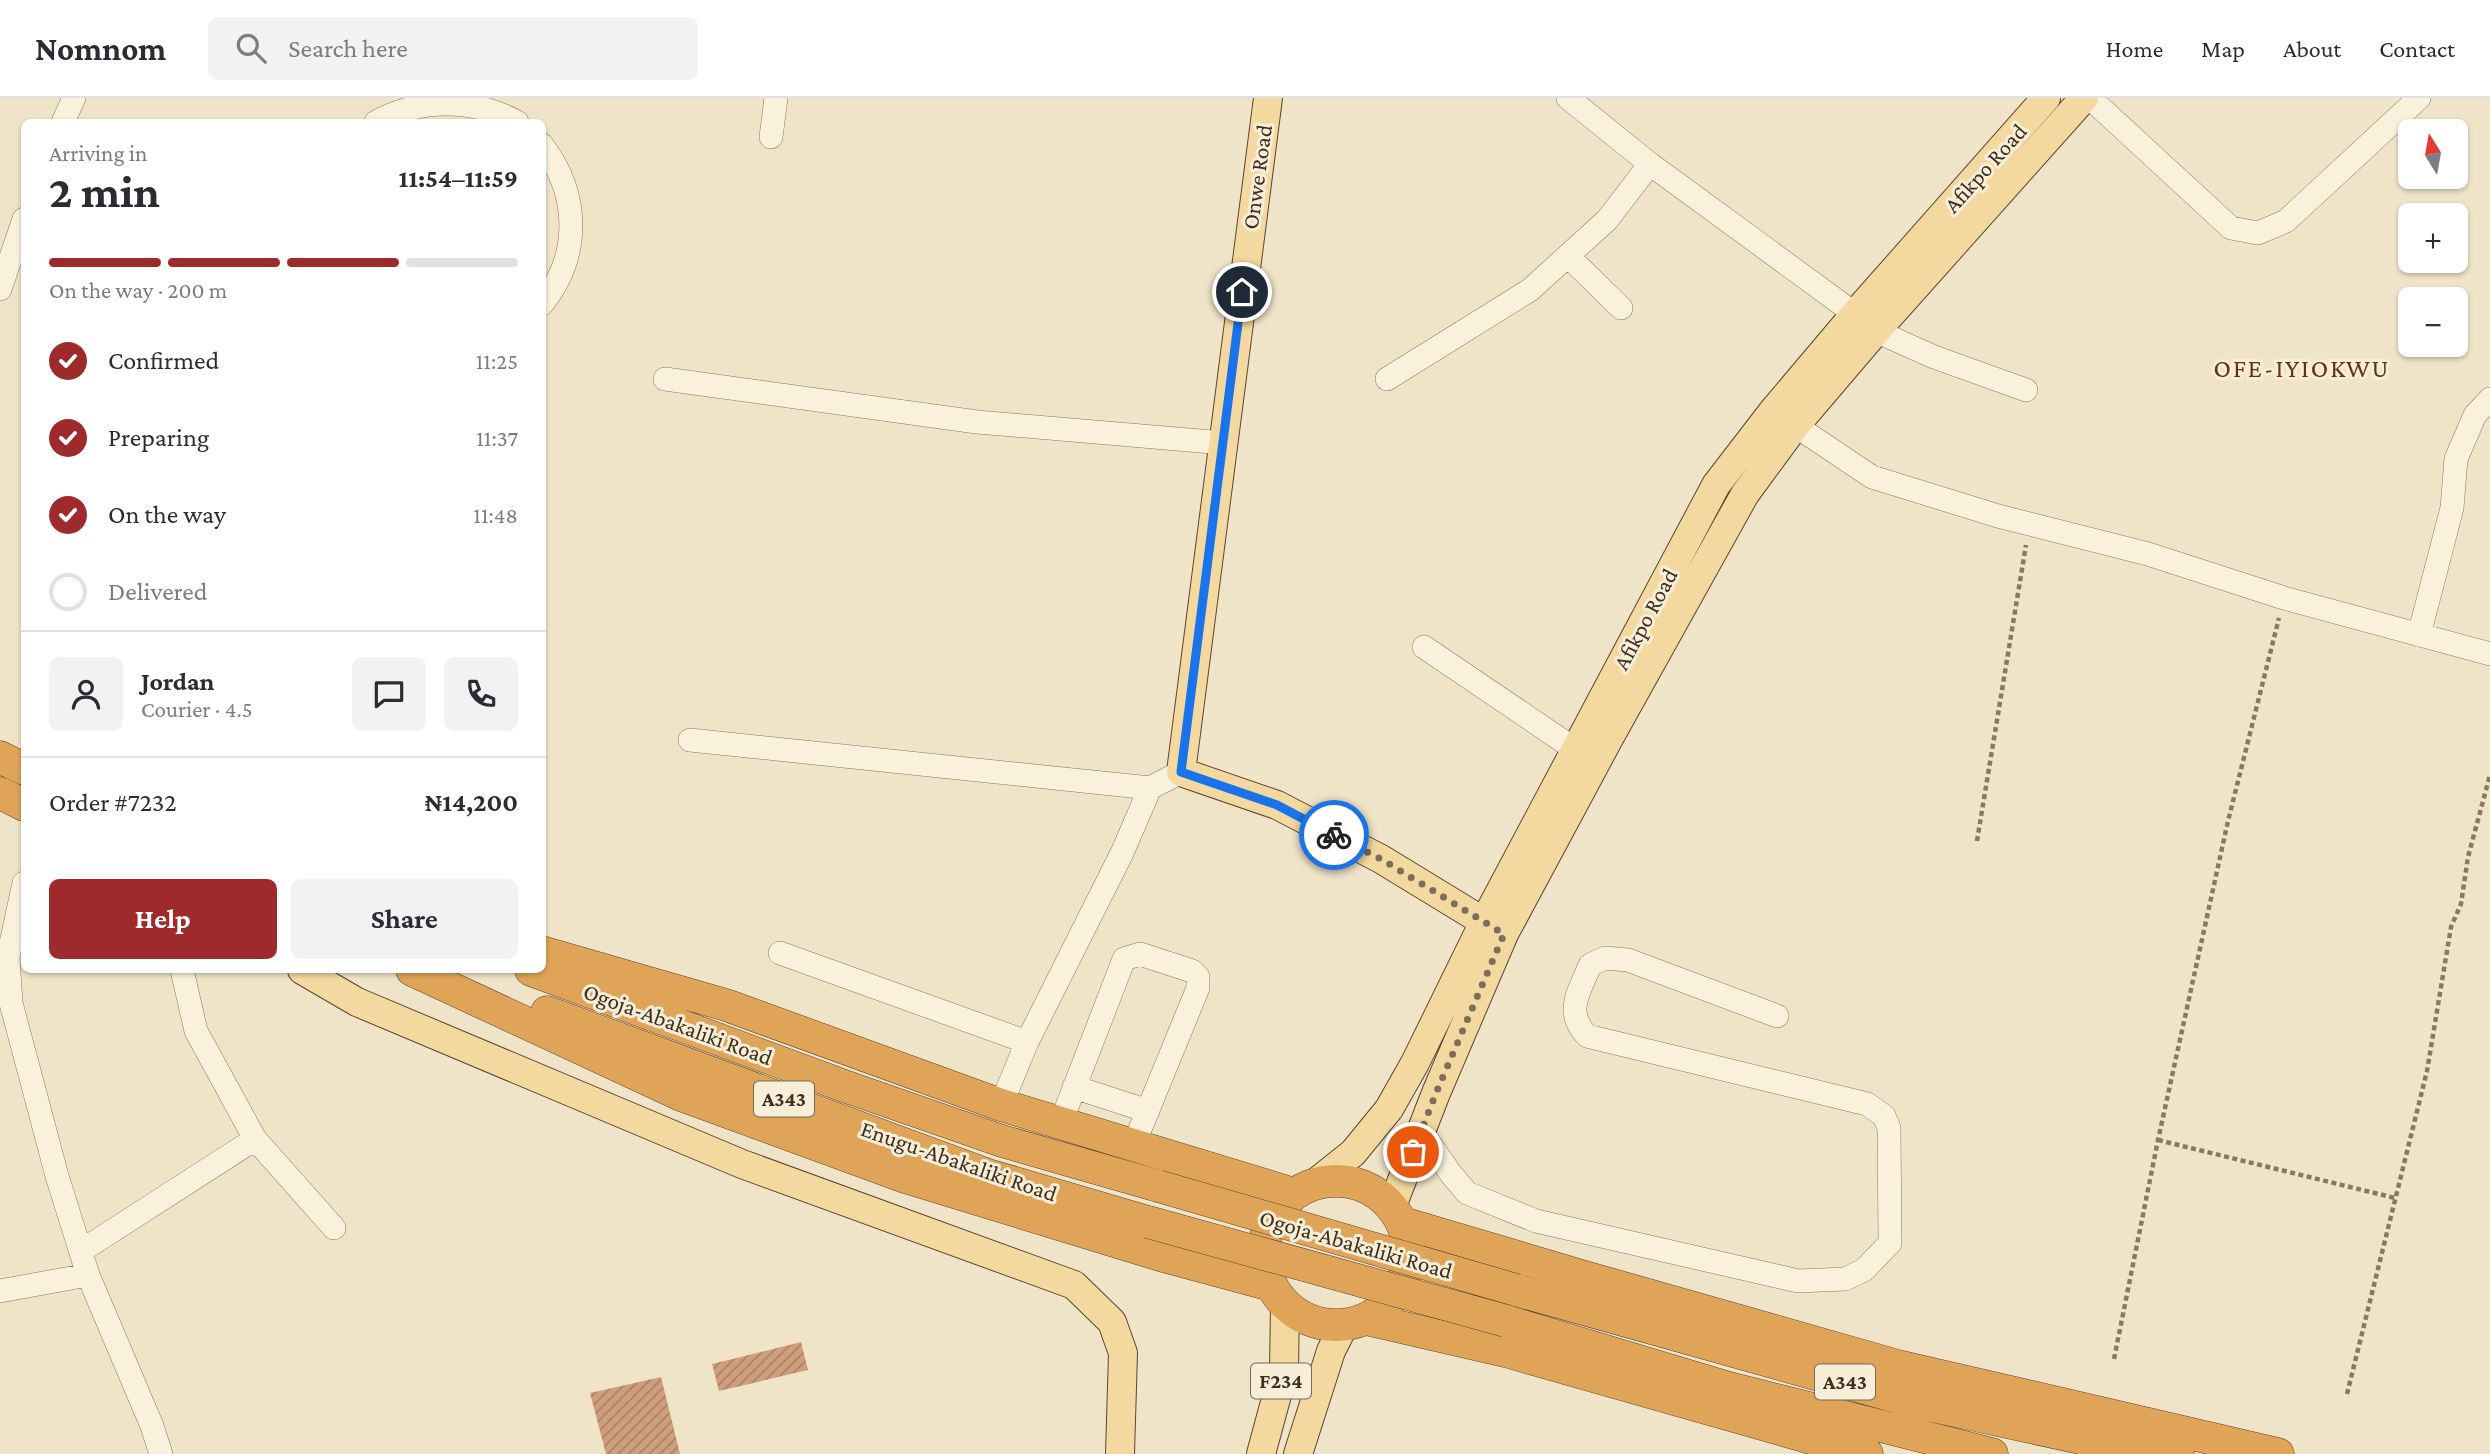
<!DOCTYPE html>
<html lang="en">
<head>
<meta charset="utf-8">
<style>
	body { margin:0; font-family:"Crimson Pro",serif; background:#f2f2f3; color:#2b2b33; height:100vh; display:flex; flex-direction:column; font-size:26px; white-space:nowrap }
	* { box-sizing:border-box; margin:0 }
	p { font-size:23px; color:#7c7c81 }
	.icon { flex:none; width:38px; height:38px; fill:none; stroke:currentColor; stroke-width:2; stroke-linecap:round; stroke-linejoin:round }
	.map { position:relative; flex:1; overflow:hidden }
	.drawer { position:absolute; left:21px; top:21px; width:525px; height:854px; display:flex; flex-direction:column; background:#fff; border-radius:10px; box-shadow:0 2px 5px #0004 }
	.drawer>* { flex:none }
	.needle { width:46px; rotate:349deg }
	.buttons { position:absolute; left:2398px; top:21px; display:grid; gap:14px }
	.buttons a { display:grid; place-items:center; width:70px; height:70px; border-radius:10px; background:#fff; box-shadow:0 2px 5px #0004; font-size:35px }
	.pin { position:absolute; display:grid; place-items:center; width:60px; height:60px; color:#fff; margin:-30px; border:4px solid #fff; border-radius:50%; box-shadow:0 2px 7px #0007 }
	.courier { position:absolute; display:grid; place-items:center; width:70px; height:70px; margin:-35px; border:5px solid #1a73e8; border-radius:50%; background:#fff; color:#222; box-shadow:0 2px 9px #0007 }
	.headline em { font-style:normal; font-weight:700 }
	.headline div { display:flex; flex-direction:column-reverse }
	.headline { display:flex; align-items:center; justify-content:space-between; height:119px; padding:0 28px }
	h1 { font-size:46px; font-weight:700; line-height:52px }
	.bar { display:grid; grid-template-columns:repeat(4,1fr); gap:10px 7px; align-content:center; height:84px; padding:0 28px }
	.bar i { height:9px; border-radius:5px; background:#e1e1e2 }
	.bar .on { background:#9e2a2b }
	.bar p { grid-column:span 4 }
	.line { display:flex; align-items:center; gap:18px; padding:0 28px; border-top:2px solid #e1e1e2 }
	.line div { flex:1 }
	.round { display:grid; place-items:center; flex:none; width:74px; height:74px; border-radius:10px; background:#f2f2f3 }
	ol { padding:0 28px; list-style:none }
	li { display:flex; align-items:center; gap:21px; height:77px }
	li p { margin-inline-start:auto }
	li .icon { padding:7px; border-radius:50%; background:#9e2a2b; color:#fff; stroke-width:4 }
	li:last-child { color:#7c7c81 }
	li i { width:38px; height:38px; border:4px solid #e1e1e2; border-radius:50% }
	.primary-button { display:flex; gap:14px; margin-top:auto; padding:14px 28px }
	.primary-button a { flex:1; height:80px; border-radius:10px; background:#9e2a2b; color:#fff; font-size:28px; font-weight:700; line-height:80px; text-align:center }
	.primary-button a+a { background:#f2f2f3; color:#2b2b33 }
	header { display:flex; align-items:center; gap:42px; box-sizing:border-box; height:98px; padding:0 35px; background:#fff; border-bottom:2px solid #e1e1e2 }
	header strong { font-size:33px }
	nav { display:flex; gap:38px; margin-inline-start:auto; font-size:24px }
	.search { width:490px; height:63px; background:#f2f2f3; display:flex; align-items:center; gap:18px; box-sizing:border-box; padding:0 24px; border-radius:10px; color:#7c7c81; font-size:26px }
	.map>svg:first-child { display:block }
	.building { fill:url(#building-hatch) }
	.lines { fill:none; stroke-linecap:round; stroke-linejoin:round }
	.minor-casing { stroke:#8d765c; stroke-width:24 }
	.major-casing { stroke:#5b4430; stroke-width:30 }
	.highway-casing { stroke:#5b4430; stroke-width:33 }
	.path { stroke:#8d765c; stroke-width:4.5; stroke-dasharray:5 3.5; stroke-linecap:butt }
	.minor { stroke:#faf1dc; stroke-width:23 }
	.major { stroke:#f3d9a0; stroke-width:28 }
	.highway { stroke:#e0a458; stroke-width:32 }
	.highway-bridge-casing { stroke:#5b4430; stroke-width:33; stroke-linecap:butt }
	.highway-bridge { stroke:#e0a458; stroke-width:32 }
	.done { stroke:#7c6e5b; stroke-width:7; stroke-dasharray:0 12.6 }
	.route { stroke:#1a73e8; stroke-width:9 }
	.labels { text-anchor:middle; stroke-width:6; stroke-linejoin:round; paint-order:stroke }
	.shield { fill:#f7eed8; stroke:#756857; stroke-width:2 }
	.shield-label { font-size:21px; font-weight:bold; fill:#3d2e20 }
	.street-label { font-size:23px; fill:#3d2e20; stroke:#f7eed8 }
	.quarter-label { font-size:26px; letter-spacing:2px; fill:#6b2e1e; stroke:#f7eed8 }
</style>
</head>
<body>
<header>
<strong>Nomnom</strong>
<div class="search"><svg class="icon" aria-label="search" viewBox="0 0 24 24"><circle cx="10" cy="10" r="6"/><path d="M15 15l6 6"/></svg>Search here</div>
<nav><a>Home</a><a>Map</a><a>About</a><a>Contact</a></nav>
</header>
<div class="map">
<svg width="2490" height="1356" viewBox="0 0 2490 1356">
	<defs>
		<pattern id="building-hatch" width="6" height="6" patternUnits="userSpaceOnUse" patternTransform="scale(1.75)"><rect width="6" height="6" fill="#cf9f7d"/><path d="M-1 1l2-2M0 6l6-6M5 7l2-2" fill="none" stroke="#a98266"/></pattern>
	</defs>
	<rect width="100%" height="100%" fill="#f0e4c8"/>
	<path class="building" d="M801 1244 808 1272 719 1293 712 1266Z
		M661 1279 680 1356H606L590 1295Z"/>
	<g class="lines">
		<defs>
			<path id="minor" d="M1568 0 1650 66 1855 216
				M2090 0 2231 130 2258 135 2286 123 2419 0
				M63 24 74 0
				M376 24C420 0 473 0 517 24
				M771 39 776 0
				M542 47C580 96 581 158 542 206
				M1569 159 1621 210
				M0 191 24 121
				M1876 233 1934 259 2026 292
				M665 281 977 324 1224 345
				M1387 281 1530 192 1607 122 1650 66
				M1781 318 1872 379 1998 418 2148 456 2284 500 2490 556
				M2419 537 2452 410 2456 361 2475 317 2490 301
				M1424 549 1576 652
				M690 642 1150 690
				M24 785 8 859 11 905 57 1078 88 1177 152 1328 161 1356
				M780 855 1027 944
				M182 872 196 933 255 1041 334 1130
				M1074 989 1148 1013
				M1001 1007 1027 944 1122 755 1150 690 1181 674
				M1061 1024 1124 861 1140 856 1192 873 1198 879V890L1134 1046
				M1421 1033 1451 1076 1467 1095 1536 1123 1798 1183 1845 1181 1864 1172 1890 1145 1889 1030 1884 1018 1867 1006 1587 938C1564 913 1579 895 1590 867L1605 860 1628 862 1777 918
				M81 1153 255 1041
				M0 1193 88 1177"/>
			<path id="major" d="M1268 0 1181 674 1277 707 1381 761 1499 833
				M302 872 357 904 742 1066 1074 1187 1112 1224 1123 1255 1120 1356
				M1314 1086 1353 1055 1389 1011 1415 965 1484 824 1716 387 1773 313 1855 216 2046 0
				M1392 1108 1436 995 1504 836 1607 644 1745 396 1795 328 1876 233 2084 0
				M1261 1356 1284 1271 1285 1207
				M1298 1356 1331 1253 1344 1227"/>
			<path id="highway" d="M0 659 24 671
				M0 695 24 707
				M542 854 726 907 1001 1007 1294 1096
				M412 872 681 997 905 1079 1160 1157 1271 1187
				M531 872 847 989 1002 1043 1158 1088
				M547 914 988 1077 1148 1124
				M1264 1155a72 72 0 1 1 144 0a72 72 0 1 1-144 0Z
				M1403 1125 1585 1179 1898 1268 2278 1356
				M1516 1192 1915 1304 2094 1343 2178 1356
				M1366 1221 1509 1254 1867 1356
				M1506 1223 1729 1290 1992 1356"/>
		</defs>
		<use href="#minor" class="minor-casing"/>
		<use href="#major" class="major-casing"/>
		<use href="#highway" class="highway-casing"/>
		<path class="path" d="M1977 743 2026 447
			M2158 1042 2395 1100
			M2114 1261 2158 1042 2228 723 2279 520
			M2347 1296 2427 973 2451 829 2461 806 2468 759 2490 677"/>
		<use href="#minor" class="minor"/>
		<use href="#major" class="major"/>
		<use href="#highway" class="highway"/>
		<defs>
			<path id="highway-bridge" d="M1158 1088 1516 1192
				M1148 1124 1506 1223"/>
		</defs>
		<use href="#highway-bridge" class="highway-bridge-casing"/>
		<use href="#highway-bridge" class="highway-bridge"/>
	</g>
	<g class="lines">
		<path class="done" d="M1334 737 1381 761 1504 836 1436 995 1413 1054"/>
		<path class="route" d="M1242 194 1181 674 1277 707 1334 737"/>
	</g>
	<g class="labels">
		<g class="shield">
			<rect x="754" y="983.5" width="60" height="35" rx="5"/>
			<rect x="1251" y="1265.5" width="60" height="35" rx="5"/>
			<rect x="1815" y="1266.5" width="60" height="35" rx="5"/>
		</g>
		<g class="shield-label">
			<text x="784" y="1008">A343</text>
			<text x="1281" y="1290">F234</text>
			<text x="1845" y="1291">A343</text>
		</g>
		<g class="street-label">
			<text transform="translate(1985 70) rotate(-48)" y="8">Afikpo Road</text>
			<text transform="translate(1257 79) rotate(-82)" y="8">Onwe Road</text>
			<text transform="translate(1645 521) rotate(-62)" y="8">Afikpo Road</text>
			<text transform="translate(678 926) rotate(20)" y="8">Ogoja-Abakaliki Road</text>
			<text transform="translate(959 1063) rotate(19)" y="8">Enugu-Abakaliki Road</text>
			<text transform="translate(1356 1146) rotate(16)" y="8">Ogoja-Abakaliki Road</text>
		</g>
		<g class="quarter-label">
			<text x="2302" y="279">OFE-IYIOKWU</text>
		</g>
	</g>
</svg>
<div class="buttons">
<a><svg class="needle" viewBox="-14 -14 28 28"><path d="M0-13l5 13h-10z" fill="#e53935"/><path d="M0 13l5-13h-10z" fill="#7c7c81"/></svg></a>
<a>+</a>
<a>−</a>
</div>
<div class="pin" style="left:1413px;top:1054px;background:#ea580c"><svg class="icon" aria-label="bag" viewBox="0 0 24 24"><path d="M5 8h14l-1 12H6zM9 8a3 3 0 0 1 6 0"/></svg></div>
<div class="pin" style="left:1242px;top:194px;background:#1f2937"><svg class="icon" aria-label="home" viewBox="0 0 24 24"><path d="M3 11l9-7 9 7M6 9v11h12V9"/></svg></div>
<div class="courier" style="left:1334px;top:737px"><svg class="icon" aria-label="bike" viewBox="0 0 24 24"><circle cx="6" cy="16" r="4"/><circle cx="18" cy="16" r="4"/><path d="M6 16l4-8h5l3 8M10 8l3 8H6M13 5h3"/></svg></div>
<section class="drawer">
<div class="headline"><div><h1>2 min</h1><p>Arriving in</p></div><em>11:54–11:59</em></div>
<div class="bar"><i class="on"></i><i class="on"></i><i class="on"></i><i></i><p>On the way · 200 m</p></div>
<ol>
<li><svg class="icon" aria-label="check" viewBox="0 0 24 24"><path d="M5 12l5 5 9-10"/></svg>Confirmed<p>11:25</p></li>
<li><svg class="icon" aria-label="check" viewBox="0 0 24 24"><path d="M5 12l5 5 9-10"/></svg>Preparing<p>11:37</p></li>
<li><svg class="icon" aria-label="check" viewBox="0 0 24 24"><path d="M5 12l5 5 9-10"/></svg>On the way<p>11:48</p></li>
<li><i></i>Delivered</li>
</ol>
<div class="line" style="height:126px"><a class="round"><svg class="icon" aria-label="person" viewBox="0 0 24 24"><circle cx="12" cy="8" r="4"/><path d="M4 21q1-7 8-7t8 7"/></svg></a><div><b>Jordan</b><p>Courier · 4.5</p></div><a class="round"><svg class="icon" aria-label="chat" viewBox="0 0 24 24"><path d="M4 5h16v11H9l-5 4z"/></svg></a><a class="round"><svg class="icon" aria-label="phone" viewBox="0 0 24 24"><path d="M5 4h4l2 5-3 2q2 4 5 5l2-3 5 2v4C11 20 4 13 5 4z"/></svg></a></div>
<div class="line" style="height:91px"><div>Order #7232</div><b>₦14,200</b></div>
<div class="primary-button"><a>Help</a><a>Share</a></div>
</section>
</div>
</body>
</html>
